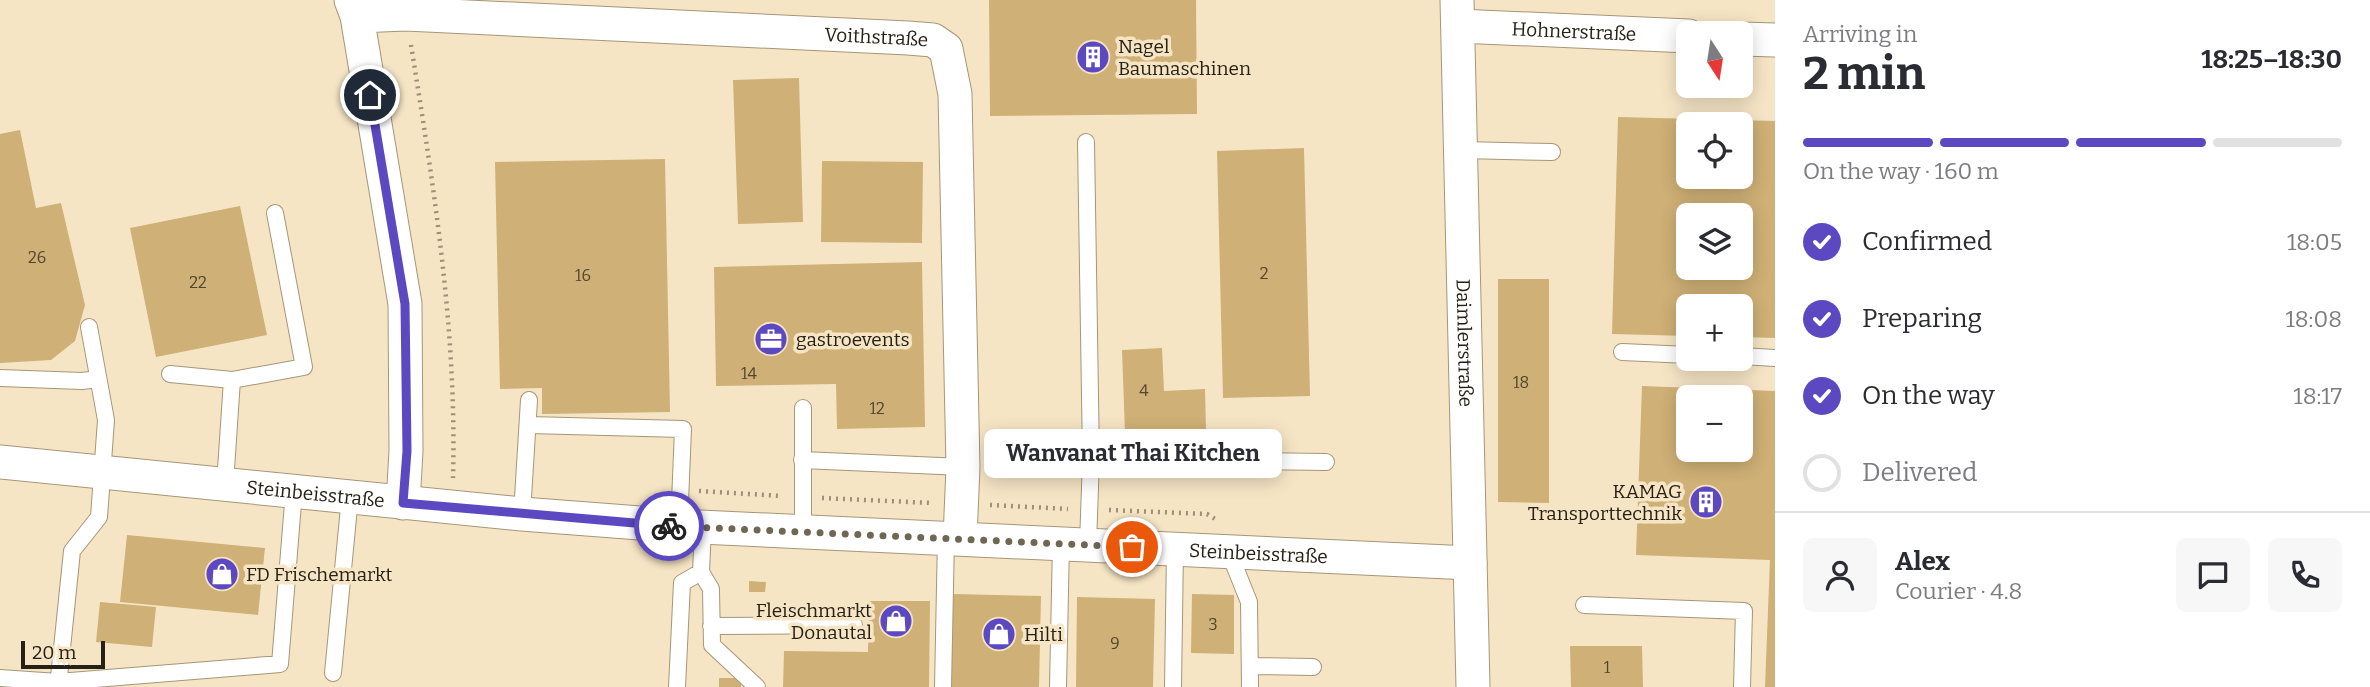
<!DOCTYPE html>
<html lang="en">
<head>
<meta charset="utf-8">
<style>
	body { margin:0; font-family:Bitter,serif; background:#f7f7f7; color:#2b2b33; height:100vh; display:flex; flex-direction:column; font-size:26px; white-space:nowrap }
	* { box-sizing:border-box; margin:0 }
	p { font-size:23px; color:#7c7c81 }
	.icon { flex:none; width:38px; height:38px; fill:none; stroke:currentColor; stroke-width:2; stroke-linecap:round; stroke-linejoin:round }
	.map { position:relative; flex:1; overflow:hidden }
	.drawer { display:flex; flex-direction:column; background:#fff; width:595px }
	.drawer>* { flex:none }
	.needle { width:46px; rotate:168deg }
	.controls { position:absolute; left:1676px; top:21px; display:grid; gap:14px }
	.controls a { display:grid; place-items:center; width:77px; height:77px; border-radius:10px; background:#fff; box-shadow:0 4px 18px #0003; font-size:35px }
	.scale { position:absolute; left:21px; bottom:18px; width:84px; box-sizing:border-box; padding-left:7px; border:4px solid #272115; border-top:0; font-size:19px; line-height:24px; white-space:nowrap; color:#272115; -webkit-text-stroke:5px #f6e5c5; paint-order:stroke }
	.pin { position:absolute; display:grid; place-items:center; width:60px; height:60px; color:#fff; margin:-30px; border:4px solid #fff; border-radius:50%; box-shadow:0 2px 7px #0007 }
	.courier { position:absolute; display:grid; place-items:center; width:70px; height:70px; margin:-35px; border:5px solid #5c48c1; border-radius:50%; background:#fff; color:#222; box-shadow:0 2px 9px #0007 }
	.bubble { position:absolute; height:49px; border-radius:10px; background:#fff; box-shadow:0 4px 18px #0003; font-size:23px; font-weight:700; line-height:49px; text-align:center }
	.headline em { font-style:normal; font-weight:700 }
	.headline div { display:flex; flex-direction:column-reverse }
	.headline { display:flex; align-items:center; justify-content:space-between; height:119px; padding:0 28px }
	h1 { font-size:46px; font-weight:700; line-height:52px }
	.bar { display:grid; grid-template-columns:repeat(4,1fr); gap:10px 7px; align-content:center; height:84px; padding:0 28px }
	.bar i { height:9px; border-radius:5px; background:#e1e1e2 }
	.bar .active { background:#5c48c1 }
	.bar p { grid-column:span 4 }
	.line { display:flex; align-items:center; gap:18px; padding:0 28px; border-top:2px solid #e1e1e2 }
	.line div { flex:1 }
	.round { display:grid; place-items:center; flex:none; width:74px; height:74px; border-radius:10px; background:#f7f7f7 }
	ol { padding:0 28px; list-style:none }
	li { display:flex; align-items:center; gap:21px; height:77px }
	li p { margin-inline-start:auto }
	li .icon { padding:7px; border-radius:50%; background:#5c48c1; color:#fff; stroke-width:4 }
	li:last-child { color:#7c7c81 }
	li i { width:38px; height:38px; border:4px solid #e1e1e2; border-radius:50% }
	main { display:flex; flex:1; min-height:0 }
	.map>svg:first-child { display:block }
	.building { fill:#cfb076; fill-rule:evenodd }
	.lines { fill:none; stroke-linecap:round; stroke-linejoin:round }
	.service-casing { stroke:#a69678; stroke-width:18 }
	.minor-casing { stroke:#a69678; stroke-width:35 }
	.path { stroke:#9b8f78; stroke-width:4.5; stroke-dasharray:2 5; stroke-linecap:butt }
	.service { stroke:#fff; stroke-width:16 }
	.minor { stroke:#fff; stroke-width:33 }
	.done { stroke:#6f6653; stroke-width:7; stroke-dasharray:0 12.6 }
	.route { stroke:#5c48c1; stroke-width:9 }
	.labels { text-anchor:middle; stroke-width:7; stroke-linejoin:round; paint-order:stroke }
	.number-label { font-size:16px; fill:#51452d }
	.street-label { font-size:19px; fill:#272115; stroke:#f6e5c5 }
	.poi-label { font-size:19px; fill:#272115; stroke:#f6e5c5; text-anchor:start }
</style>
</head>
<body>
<main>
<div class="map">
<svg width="1775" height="687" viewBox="0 0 1775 687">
	<rect width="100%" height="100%" fill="#f6e5c5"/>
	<path class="building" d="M989 0H1196L1197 114 990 116Z
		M799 78 803 222 738 224 733 80Z
		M1618 117 1775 121V338L1741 337V306H1689V336L1612 334ZM1689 124H1741V177H1689ZM1689 215H1741V268H1689Z
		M20 130 36 208 61 203 85 305 75 341 51 360 0 363V134Z
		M1304 148 1310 396 1223 398 1217 151Z
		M665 159 670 412 542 414V388L500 389 495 162Z
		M822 161 923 162 922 243 821 242Z
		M240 206 267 335 156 357 130 228Z
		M922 262 925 427 837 429 836 384 716 386 714 267Z
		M1498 279H1549V503L1498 502Z
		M1162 348 1164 391 1205 389 1206 430 1125 433 1122 350Z
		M1642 386 1775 391V687H1765L1770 560 1636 555ZM1689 397H1741V450H1689Z
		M127 535 265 548 258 615 120 602Z
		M749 581 766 582 765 592H749Z
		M953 594 1041 596 1039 687H951Z
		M1192 594 1234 595V654L1191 653Z
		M1077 597 1155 599 1153 687H1076Z
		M869 601H930L929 687H783L784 651 868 652Z
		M100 602 156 607 152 647 96 642Z
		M1570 646H1642L1643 687H1571Z
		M719 678H741V687H719Z"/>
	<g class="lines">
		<defs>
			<path id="service" d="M1086 142 1091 459 1088 544
				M1461 150 1552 152
				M1622 352 1689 355
				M1741 356 1775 358
				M170 374 232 380
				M0 378 82 381 98 379
				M803 408V532
				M529 425 683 429 679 526
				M1091 459 1326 462
				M802 460 963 467
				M225 484 232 380 304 367 275 213
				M522 514 529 400
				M1229 552 1249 602 1250 687
				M701 572 711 589 712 645 757 687
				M1584 605 1744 611 1742 687
				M711 626 854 625
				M1250 666 1313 667
				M333 673 350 497
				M0 678 58 682 280 664 294 491
				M58 687 72 551 99 517 106 420 89 327
				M677 687 682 583 701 572 703 528
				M943 687 946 537
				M1058 687 1061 543
				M1173 687 1175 549"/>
			<g id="minor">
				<path d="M351 0 357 16 405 304 406 451 403 503"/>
				<path id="s1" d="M1457 0 1473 687"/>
				<path id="s2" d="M357 16 406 14 908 38 933 40 946 49 955 94 963 467 960 538"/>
				<path id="s3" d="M1458 26 1689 36"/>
				<path d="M1741 39 1775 40"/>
				<path id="s4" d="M0 462 522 514 679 526 1470 563"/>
			</g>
		</defs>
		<use href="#service" class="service-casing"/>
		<use href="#minor" class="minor-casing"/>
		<path class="path" d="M411 45C434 188 457 332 453 478
			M699 491 782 496
			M822 498 932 503
			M990 505 1068 509
			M1109 510 1207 514 1217 520"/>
		<use href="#service" class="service"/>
		<use href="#minor" class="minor"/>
	</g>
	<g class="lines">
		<path class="done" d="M669 526 1132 547"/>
		<path class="route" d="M370 95 405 304 407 451 403 503 669 526"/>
	</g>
	<defs>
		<symbol id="building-disc" viewBox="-11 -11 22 22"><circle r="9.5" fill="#5c48c1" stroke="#f6e5c5"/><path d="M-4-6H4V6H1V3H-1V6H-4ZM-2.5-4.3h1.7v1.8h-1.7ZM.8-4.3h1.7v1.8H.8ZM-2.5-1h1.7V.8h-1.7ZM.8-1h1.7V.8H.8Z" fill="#fff"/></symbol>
		<symbol id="office-disc" viewBox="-11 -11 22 22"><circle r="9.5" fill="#5c48c1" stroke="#f6e5c5"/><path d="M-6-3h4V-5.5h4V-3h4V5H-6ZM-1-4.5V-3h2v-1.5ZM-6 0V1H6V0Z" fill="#fff"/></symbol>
		<symbol id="shop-disc" viewBox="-11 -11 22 22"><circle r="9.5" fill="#5c48c1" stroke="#f6e5c5"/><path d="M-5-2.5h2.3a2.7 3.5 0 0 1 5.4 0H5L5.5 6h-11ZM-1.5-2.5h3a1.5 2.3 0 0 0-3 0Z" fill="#fff"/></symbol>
	</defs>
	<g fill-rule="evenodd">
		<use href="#building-disc" x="1074" y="38" width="38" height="38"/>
		<use href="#office-disc" x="752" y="320" width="38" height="38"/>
		<use href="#building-disc" x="1687" y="483" width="38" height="38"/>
		<use href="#shop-disc" x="203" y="555" width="38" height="38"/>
		<use href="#shop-disc" x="877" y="602" width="38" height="38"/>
		<use href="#shop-disc" x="980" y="615" width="38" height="38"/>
	</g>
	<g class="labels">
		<g class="number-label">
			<text x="37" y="263">26</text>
			<text x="1264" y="279">2</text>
			<text x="583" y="281">16</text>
			<text x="198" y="288">22</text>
			<text x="749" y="379">14</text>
			<text x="1521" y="388">18</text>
			<text x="1144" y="396">4</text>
			<text x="877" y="414">12</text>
			<text x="1213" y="630">3</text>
			<text x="1115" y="649">9</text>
			<text x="1607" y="673">1</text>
		</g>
		<g class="street-label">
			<text dy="7" stroke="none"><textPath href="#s3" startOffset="116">Hohnerstraße</textPath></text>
			<text dy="7" stroke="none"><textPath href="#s2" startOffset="520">Voithstraße</textPath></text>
			<text dy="7" stroke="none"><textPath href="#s1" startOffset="343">Daimlerstraße</textPath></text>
			<text dy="7" stroke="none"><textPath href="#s4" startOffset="317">Steinbeisstraße</textPath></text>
			<text dy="7" stroke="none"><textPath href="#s4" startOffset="1262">Steinbeisstraße</textPath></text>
		</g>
		<g class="poi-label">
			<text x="1118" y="53">Nagel<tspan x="1118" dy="22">Baumaschinen</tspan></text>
			<text x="796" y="346">gastroevents</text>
			<text x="1682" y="498" text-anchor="end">KAMAG<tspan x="1682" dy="22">Transporttechnik</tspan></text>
			<text x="246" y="581">FD Frischemarkt</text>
			<text x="872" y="617" text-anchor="end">Fleischmarkt<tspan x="872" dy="22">Donautal</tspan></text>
			<text x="1024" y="641">Hilti</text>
		</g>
	</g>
</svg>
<div class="controls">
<a><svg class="needle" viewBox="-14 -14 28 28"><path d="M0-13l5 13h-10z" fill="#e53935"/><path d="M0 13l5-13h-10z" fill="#7c7c81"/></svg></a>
<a><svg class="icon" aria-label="locate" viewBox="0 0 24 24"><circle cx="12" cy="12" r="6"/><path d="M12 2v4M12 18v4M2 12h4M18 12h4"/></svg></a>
<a><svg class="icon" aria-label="layers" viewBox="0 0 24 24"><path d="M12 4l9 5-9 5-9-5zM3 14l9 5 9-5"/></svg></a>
<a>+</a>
<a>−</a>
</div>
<div class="scale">20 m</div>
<div class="pin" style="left:1132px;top:547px;background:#ea580c"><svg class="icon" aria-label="bag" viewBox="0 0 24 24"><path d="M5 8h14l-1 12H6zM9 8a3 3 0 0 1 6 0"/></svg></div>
<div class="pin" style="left:370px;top:95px;background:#1f2937"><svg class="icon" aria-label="home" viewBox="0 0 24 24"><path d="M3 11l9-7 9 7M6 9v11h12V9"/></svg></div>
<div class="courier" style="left:669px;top:526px"><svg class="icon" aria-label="bike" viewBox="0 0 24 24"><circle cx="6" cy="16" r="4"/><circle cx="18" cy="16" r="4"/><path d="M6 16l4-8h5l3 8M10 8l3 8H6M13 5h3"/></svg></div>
<div class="bubble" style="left:984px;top:429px;width:298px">Wanvanat Thai Kitchen</div>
</div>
<section class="drawer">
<div class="headline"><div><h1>2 min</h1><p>Arriving in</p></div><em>18:25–18:30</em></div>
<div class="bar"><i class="active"></i><i class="active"></i><i class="active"></i><i></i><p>On the way · 160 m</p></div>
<ol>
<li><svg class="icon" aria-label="check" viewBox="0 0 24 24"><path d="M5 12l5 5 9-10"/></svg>Confirmed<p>18:05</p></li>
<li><svg class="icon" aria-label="check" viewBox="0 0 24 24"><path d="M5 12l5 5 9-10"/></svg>Preparing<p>18:08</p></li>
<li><svg class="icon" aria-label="check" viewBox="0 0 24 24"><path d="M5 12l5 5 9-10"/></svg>On the way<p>18:17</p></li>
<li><i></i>Delivered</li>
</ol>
<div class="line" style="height:126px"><a class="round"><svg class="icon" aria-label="person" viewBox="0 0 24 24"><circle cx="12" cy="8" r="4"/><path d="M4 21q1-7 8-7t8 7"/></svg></a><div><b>Alex</b><p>Courier · 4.8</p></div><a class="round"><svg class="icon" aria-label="chat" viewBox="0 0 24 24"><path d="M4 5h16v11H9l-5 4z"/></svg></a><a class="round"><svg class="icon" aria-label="phone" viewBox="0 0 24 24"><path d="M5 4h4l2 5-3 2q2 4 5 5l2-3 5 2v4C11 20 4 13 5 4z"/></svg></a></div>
</section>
</main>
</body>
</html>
